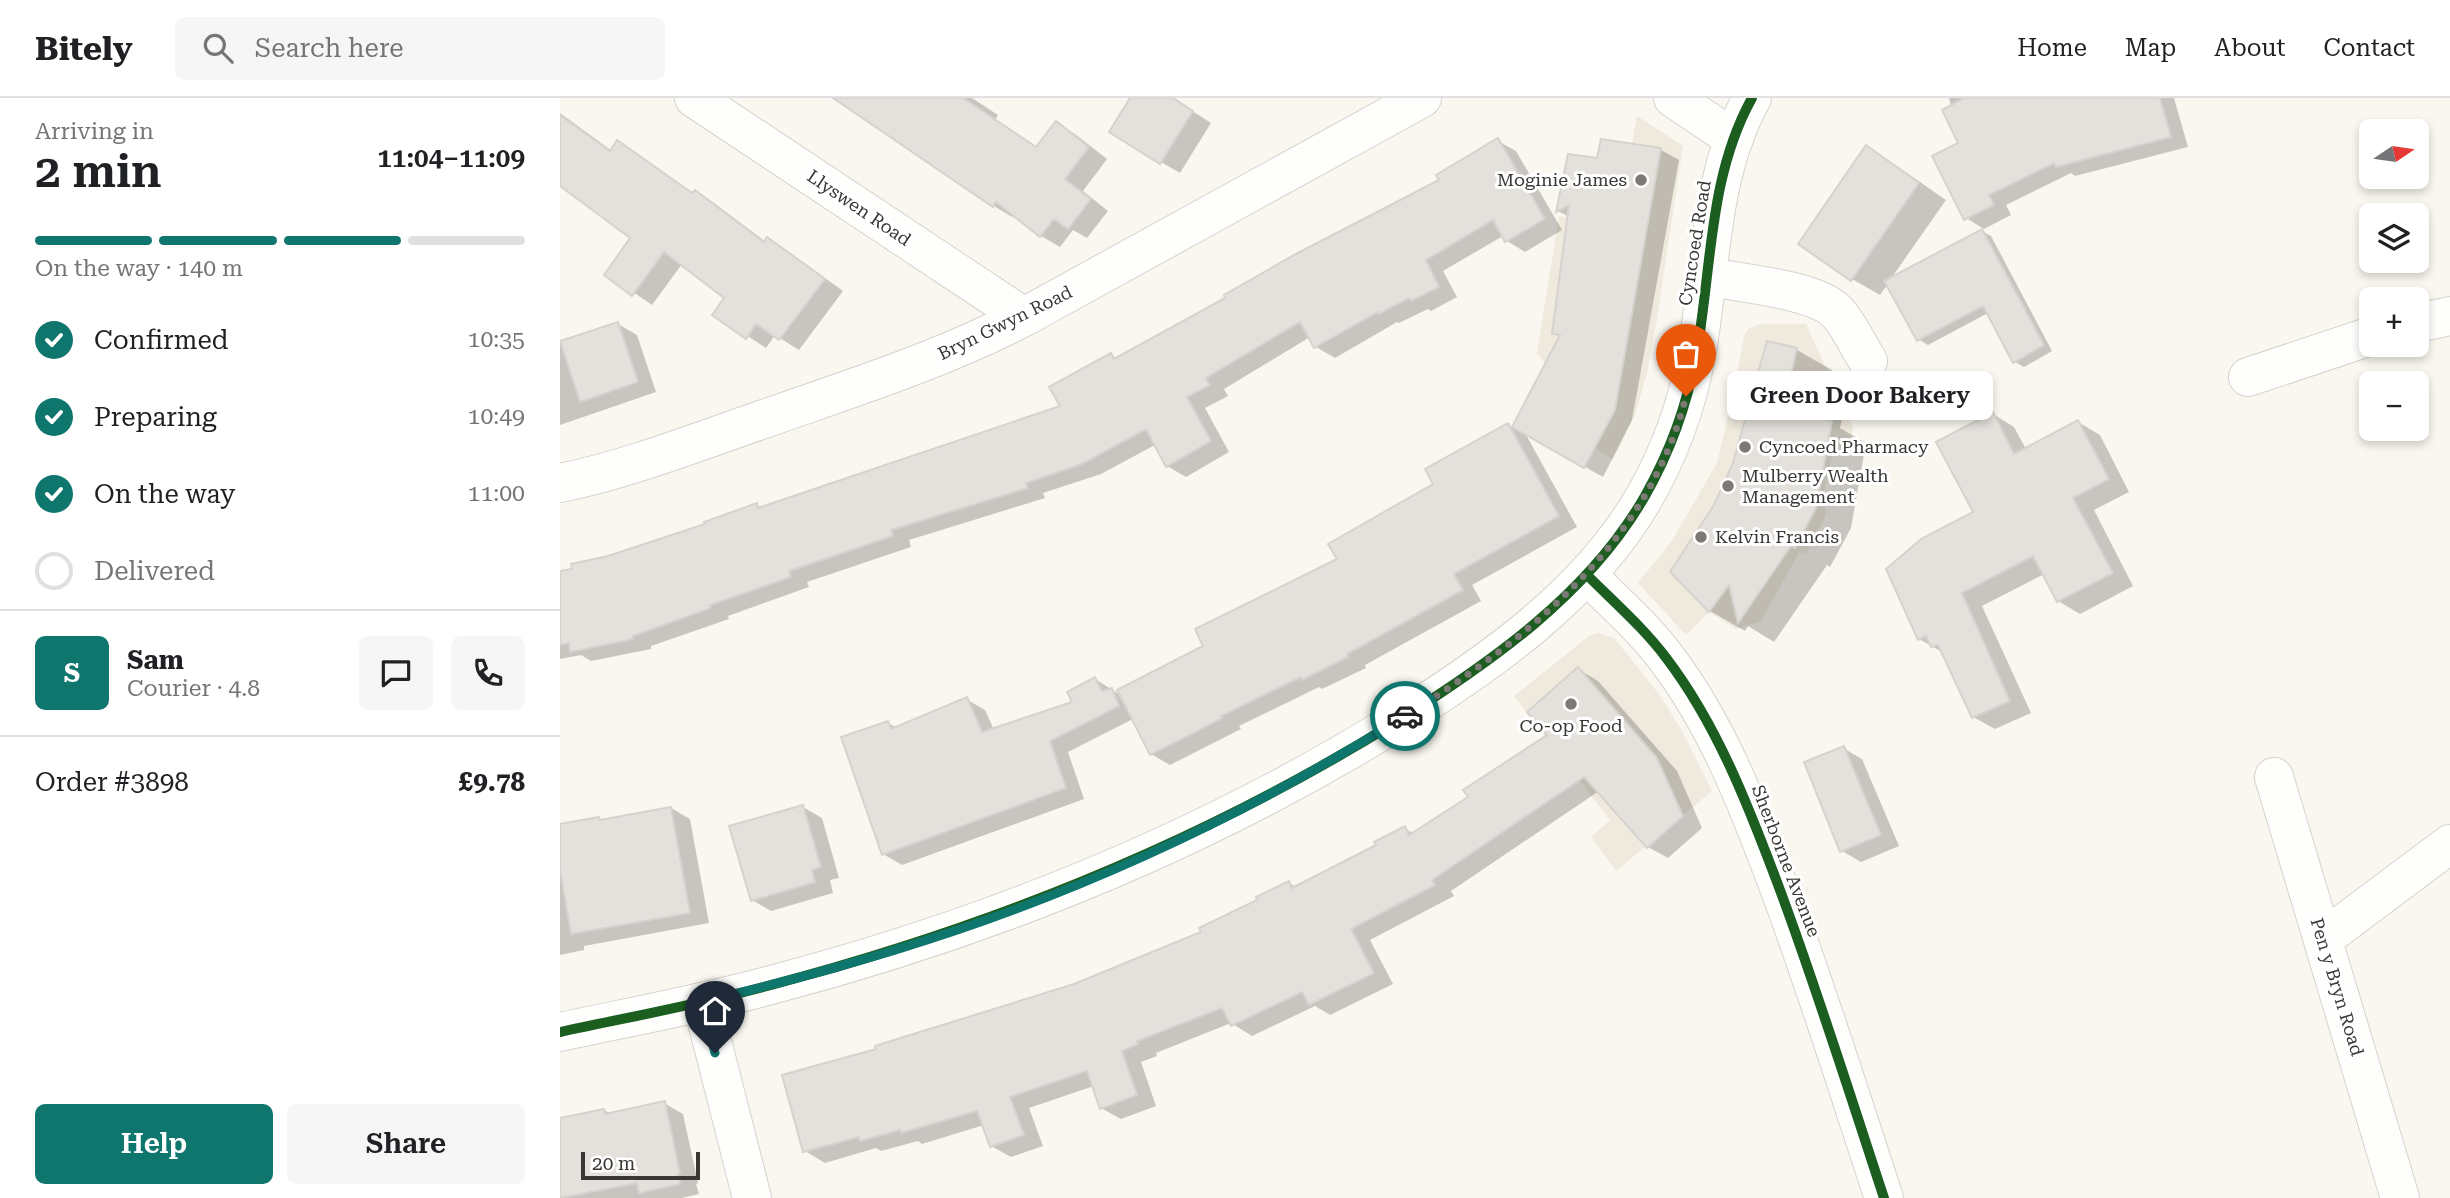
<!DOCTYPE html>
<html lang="en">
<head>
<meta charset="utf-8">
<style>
	body { margin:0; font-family:"Roboto Serif",serif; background:#f6f6f6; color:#202124; height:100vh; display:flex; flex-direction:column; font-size:26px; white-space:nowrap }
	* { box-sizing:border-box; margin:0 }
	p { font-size:23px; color:#757577 }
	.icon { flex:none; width:38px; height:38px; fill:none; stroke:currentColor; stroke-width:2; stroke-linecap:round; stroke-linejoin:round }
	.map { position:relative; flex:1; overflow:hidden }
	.panel { display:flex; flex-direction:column; background:#fff; width:560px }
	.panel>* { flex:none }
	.needle { width:46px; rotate:77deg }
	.tools { position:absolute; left:1799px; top:21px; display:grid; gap:14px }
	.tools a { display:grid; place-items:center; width:70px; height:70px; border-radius:10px; background:#fff; box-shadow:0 4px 10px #0003; font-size:35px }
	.scale { position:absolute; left:21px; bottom:18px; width:119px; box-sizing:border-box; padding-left:7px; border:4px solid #393733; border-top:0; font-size:19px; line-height:24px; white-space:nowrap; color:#393733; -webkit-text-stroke:5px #fff; paint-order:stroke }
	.pin { position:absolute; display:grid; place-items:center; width:60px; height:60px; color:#fff; margin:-72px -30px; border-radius:50% 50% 50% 0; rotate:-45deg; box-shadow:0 0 7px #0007 }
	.pin .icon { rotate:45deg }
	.courier { position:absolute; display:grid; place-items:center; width:70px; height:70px; margin:-35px; border:5px solid #0f766e; border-radius:50%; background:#fff; color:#222; box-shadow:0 2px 9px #0007 }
	.bubble { position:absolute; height:49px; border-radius:10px; background:#fff; box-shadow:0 4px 10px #0003; font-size:23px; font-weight:600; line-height:49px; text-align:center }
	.summary em { font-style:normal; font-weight:600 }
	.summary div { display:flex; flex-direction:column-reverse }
	.summary { display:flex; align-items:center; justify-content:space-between; height:119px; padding:0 35px }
	h1 { font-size:46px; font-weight:600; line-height:52px }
	.bar { display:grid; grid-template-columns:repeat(4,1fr); gap:10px 7px; align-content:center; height:84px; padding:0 35px }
	.bar i { height:9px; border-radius:5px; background:#e0e0e0 }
	.bar .selected { background:#0f766e }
	.bar p { grid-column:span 4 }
	.line { display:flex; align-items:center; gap:18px; padding:0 35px; border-top:2px solid #e0e0e0 }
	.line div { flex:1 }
	.round { display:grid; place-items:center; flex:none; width:74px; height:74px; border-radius:10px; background:#f6f6f6 }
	ol { padding:0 35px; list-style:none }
	li { display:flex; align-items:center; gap:21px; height:77px }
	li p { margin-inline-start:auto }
	li .icon { padding:7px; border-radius:50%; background:#0f766e; color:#fff; stroke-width:4 }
	li:last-child { color:#757577 }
	li i { width:38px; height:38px; border:4px solid #e0e0e0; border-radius:50% }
	.button { display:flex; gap:14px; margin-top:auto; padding:14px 35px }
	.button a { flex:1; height:80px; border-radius:10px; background:#0f766e; color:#fff; font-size:28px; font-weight:600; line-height:80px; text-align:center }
	.button a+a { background:#f6f6f6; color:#202124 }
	header { display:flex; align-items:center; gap:42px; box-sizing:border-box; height:98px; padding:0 35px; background:#fff; border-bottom:2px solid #e0e0e0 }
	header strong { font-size:33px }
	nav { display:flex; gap:38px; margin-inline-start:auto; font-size:24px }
	.search { width:490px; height:63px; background:#f6f6f6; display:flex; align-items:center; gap:18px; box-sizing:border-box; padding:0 24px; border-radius:10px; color:#757577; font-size:26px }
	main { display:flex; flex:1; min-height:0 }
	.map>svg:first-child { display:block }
	.built { fill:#efeadd }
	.shadow { fill:#0003 }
	.building { fill:#e4e0dc; stroke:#d6d3cf; stroke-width:2 }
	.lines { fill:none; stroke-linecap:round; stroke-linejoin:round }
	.minor-casing { stroke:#d6d3ce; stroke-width:40 }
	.tertiary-casing { stroke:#d6d3ce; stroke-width:40 }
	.minor { stroke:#fefefd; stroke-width:38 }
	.tertiary { stroke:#fefefd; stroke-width:38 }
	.cycleway-casing { stroke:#fff; stroke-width:15 }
	.cycleway { stroke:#1b5e20; stroke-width:10 }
	.done { stroke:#7d7a75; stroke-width:7; stroke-dasharray:0 12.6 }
	.route { stroke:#0f766e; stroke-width:9 }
	.poi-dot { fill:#7d7a75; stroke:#fff; stroke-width:2.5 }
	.labels { text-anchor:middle; stroke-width:6; stroke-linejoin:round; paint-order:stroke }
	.poi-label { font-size:18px; fill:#393733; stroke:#fff; text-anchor:start }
	.street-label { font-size:18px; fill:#393733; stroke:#fff }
</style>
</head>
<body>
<header>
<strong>Bitely</strong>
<div class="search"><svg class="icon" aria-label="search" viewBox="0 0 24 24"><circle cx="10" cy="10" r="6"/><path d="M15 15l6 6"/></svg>Search here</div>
<nav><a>Home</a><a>Map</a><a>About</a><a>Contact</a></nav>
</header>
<main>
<section class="panel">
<div class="summary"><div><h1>2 min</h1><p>Arriving in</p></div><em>11:04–11:09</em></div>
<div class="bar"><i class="selected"></i><i class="selected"></i><i class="selected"></i><i></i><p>On the way · 140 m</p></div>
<ol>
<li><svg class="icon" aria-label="check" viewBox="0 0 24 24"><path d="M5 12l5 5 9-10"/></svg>Confirmed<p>10:35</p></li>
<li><svg class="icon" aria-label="check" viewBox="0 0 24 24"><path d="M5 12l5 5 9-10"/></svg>Preparing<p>10:49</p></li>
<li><svg class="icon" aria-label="check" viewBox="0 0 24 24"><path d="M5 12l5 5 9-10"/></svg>On the way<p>11:00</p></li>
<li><i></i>Delivered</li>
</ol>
<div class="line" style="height:126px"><b class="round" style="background:#0f766e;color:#fff">S</b><div><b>Sam</b><p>Courier · 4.8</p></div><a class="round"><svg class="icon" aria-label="chat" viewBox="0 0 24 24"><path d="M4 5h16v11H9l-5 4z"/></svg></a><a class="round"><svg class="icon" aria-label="phone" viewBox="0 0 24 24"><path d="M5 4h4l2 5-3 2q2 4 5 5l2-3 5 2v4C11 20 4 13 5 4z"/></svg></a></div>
<div class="line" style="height:91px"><div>Order #3898</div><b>£9.78</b></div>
<div class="button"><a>Help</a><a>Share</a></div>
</section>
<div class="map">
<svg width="1890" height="1100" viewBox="0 0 1890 1100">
	<rect width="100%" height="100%" fill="#faf7f0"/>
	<path class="built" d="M1077 18 1123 48 1097 220 1087 275 1075 317 1053 362 1005 330 990 272 977 255 999 118 1057 127Z
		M1202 226H1246L1293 329 1290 353 1274 350 1263 397 1266 417 1246 456 1240 453 1201 523 1176 531 1149 514 1126 537 1078 485 1111 444 1157 365 1174 293 1184 238 1189 230Z
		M1038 535 1054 540 1099 596 1122 633 1152 693 1056 773 1031 739 1050 722 954 598 1029 538Z"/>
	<path class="shadow" d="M277 0H412L438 17 435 22 477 50 496 25 515 36 547 61 523 93 548 113 527 140 513 132 500 149 481 138 454 116 452 119 434 108Z
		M573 0H612L651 25 620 75 601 64Z
		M1389 0H1614L1628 49 1515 78 1511 75 1446 107 1451 117 1424 131 1406 120 1401 46Z
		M0 15 52 53 58 44 76 55 134 96 135 94 154 105 206 144 207 142 226 152 283 193 239 252 215 237 206 250 154 216 166 199 122 166 92 207 47 176 72 140 0 87Z
		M938 43 956 53 1002 132 965 154 947 143 943 138 883 173 897 199 871 213 868 211 839 225 837 224 775 260 756 249 750 239 664 291 668 298 645 310 669 354 626 379 607 368 595 347 541 376 483 395 485 400 349 442 351 449 247 484 249 489 168 518 169 521 91 548V551L31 563 21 557 0 561V474L147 427 197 407 203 410 502 309 550 257 557 261 881 83Z
		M1042 43 1101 52 1119 62 1072 322 1043 379 965 335 1017 429 912 487 921 503 805 567 806 570 762 591 759 589 679 628 681 631 610 667 591 656 573 621 508 654 524 701 342 767 323 756 328 625 337 630 406 601 425 612 434 632 514 605 535 581 562 598 645 549 779 461 948 327 953 330 1001 239 994 235 1009 119 998 113 1010 57 1039 62Z
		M1306 50 1334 66 1386 102 1330 182 1422 133 1431 138 1492 253 1464 269 1455 264 1428 215 1368 247 1358 241 1328 186 1320 197 1292 181Z
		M58 226 77 237 96 294 0 327V245Z
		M1208 245 1237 252 1272 272 1263 310 1282 321 1280 330 1306 345 1291 430 1270 469 1267 467 1214 544 1188 528 1185 533 1150 513 1155 407 1174 365Z
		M1433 316 1454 329 1466 351 1518 324 1540 337 1569 394 1534 412 1573 488 1520 516 1498 503 1484 476 1422 508 1471 615 1435 631 1413 619 1384 555 1359 541 1416 415Z
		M1018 571 1038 583 1117 673 1142 730 1108 760 1088 749 1039 693 891 793 894 798 810 842 833 886 770 917 755 908 692 938 671 925 596 955 597 958 581 964 596 1008 561 1021 541 1010 534 988 469 1010 483 1048 451 1059 431 1048 424 1027 362 1046 358 1043 321 1053 316 1050 265 1065 245 1053 318 952 514 888 643 835 729 785 736 789 818 748 844 730 854 736 910 700 989 637Z
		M1283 650 1302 661 1339 748 1301 764 1282 753Z
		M243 709 262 720 279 780 270 782 273 795 211 813 192 802Z
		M111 710 130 721 149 825 24 848V852L0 857V773L2 772 0 728 39 721 43 723Z
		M104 1005 123 1016 138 1085 136 1086 139 1096 122 1100H0V1026L44 1012 51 1016Z"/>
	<path class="building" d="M273 0H403L476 49 496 23 529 49 505 81 531 101 508 131 494 121 480 139 436 104 433 109Z
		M570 0H613L633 13 600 66 549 34Z
		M1404 0H1600L1611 39 1496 69 1494 65 1429 97 1434 107 1404 122 1372 58 1398 45 1382 12Z
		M0 17 50 53 57 42 132 95 135 92 204 144 207 139 265 181 219 242 196 226 186 241 152 217 164 200 104 154 72 198 44 177 70 140 0 88Z
		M938 40 985 121 945 144 933 122 866 162 879 189 851 203 849 200 819 216 818 214 754 250 740 224 646 280 650 287 627 299 651 343 606 369 586 331 522 366 466 385 468 390 331 432 333 438 229 473 231 479 150 507 151 510 73 538V541L10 554 9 545 0 547V473L12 471 11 466 48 458 145 426 144 424 197 405 198 410 500 308 489 289 551 255 554 261 665 200 664 197 734 157 879 82 876 77Z
		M1041 41 1101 50 1055 312 1024 370 952 329 1000 237 992 236 1009 107 996 114 1008 56 1037 60Z
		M1306 47 1359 85 1291 183 1238 146Z
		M1422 131 1484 247 1453 265 1423 208 1357 243 1324 183Z
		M58 224 78 284 20 304 0 243Z
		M1207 243 1237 250 1227 295 1247 299 1243 317 1272 323 1256 410 1235 450 1231 448 1178 525 1169 487 1149 514 1110 474 1154 407 1173 365Z
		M1433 314 1454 356 1518 322 1549 381 1513 400 1553 475 1497 504 1473 458 1402 495 1450 603 1412 620 1378 547 1371 549 1366 538 1358 542 1326 471 1361 441 1413 414 1376 344Z
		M948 325 999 418 894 476 903 492 787 556 788 559 742 582 741 579 661 618 663 620 590 657 557 592 643 548 635 531 777 461 768 446 873 386 865 371Z
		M1018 569 1097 660 1123 718 1087 750 1024 679 872 782 875 787 791 831 814 875 749 907 742 894 671 928 662 910 577 943 578 946 562 953 577 997 540 1011 527 973 450 999 464 1037 430 1049 417 1013 341 1035 340 1032 300 1043 299 1039 243 1054 222 977 316 951 315 948 514 886 641 834 639 830 697 802 696 799 729 783 732 790 816 747 814 744 845 728 849 737 908 699 903 692 987 637 967 614Z
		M535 579 542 593 552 590 559 608 490 643 506 690 322 757 281 639 328 623 331 631 407 599 422 634 512 604 507 594Z
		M1284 648 1321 737 1280 754 1244 664Z
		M243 707 261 769 252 772 255 784 191 803 169 728Z
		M111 709 130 815 11 836 0 772V726L39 719 40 722Z
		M105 1003 120 1075 118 1076 120 1086 79 1095 77 1085 0 1100V1020L44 1011 45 1016Z"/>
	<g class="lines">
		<defs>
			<path id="minor" d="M134 0 464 219
				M1113 0 1174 41
				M1146 178C1178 185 1254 191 1276 213 1289 226 1298 248 1308 263
				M1857 225 1890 218
				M1688 279 1811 238
				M0 385C66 372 140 343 204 321 292 290 381 262 464 219L862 0
				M1027 477C1054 504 1084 530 1107 561 1157 627 1188 707 1217 784 1256 888 1289 994 1324 1100
				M1714 679 1840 1100
				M1763 841 1890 746
				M142 904 192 1100"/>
			<path id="tertiary" d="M0 934C70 919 141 906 211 887 431 829 642 744 836 624 930 565 1029 496 1085 398 1110 354 1127 307 1136 258 1152 172 1148 79 1192 0"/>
		</defs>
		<use href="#minor" class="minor-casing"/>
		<use href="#tertiary" class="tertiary-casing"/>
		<use href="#minor" class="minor"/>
		<use href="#tertiary" class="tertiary"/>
		<defs>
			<path id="cycleway" d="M1027 477C1054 504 1084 530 1107 561 1157 627 1188 707 1217 784 1256 888 1289 994 1324 1100
				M0 934C70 919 141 906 211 887 431 829 642 744 836 624 930 565 1029 496 1085 398 1110 354 1127 307 1136 258 1152 172 1148 79 1192 0"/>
		</defs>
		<use href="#cycleway" class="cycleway-casing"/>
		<use href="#cycleway" class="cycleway"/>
	</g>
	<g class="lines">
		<path class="done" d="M845 618C967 542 1090 444 1126 298"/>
		<path class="route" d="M155 955 142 904C247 879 355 849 456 811 592 760 722 695 845 618"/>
	</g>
	<g class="poi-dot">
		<circle cx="1081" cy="82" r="7"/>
		<circle cx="1185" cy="349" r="7"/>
		<circle cx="1168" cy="388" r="7"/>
		<circle cx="1141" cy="439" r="7"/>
		<circle cx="1011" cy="606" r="7"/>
	</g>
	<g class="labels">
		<g class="poi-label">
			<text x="1067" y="88" text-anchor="end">Moginie James</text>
			<text x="1199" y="355">Cyncoed Pharmacy</text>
			<text x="1182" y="384">Mulberry Wealth<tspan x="1182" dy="21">Management</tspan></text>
			<text x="1155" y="445">Kelvin Francis</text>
			<text x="1011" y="634" text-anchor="middle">Co-op Food</text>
		</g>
		<g class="street-label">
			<text transform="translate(299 110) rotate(34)" y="6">Llyswen Road</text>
			<text transform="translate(1135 145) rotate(-81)" y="6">Cyncoed Road</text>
			<text transform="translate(445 225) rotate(-26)" y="6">Bryn Gwyn Road</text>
			<text transform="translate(1226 763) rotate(69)" y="6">Sherborne Avenue</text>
			<text transform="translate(1777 889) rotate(73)" y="6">Pen y Bryn Road</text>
		</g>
	</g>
</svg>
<div class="tools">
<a><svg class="needle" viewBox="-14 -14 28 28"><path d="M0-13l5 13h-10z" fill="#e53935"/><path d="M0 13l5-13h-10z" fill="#757577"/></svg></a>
<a><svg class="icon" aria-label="layers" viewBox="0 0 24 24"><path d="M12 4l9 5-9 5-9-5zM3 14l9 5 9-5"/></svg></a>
<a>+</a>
<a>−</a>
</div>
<div class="scale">20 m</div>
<div class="pin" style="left:1126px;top:298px;background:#ea580c"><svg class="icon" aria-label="bag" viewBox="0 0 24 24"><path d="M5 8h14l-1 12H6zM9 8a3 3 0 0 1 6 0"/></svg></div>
<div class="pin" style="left:155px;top:955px;background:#1f2937"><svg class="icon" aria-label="home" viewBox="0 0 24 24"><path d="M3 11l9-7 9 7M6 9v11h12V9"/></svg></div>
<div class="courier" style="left:845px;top:618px"><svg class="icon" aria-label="car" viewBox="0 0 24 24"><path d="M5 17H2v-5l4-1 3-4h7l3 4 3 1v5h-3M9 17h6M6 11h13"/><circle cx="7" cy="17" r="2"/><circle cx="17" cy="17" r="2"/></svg></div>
<div class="bubble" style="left:1167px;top:273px;width:266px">Green Door Bakery</div>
</div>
</main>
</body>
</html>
